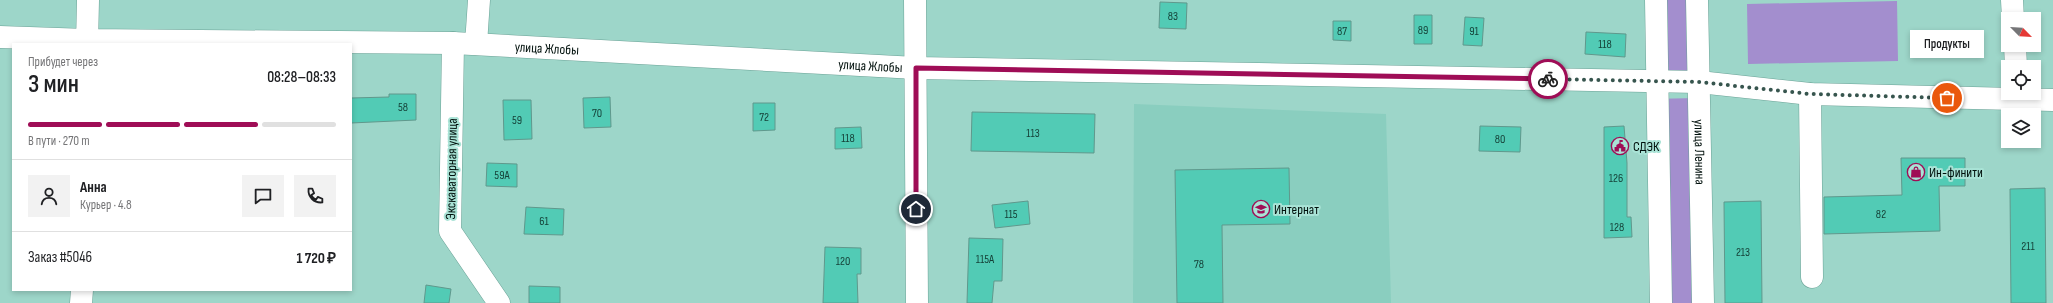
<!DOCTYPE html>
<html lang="ru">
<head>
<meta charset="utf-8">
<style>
	body { margin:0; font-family:"Sofia Sans Condensed",sans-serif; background:#f2f2f2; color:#202124; height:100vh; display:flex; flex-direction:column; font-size:15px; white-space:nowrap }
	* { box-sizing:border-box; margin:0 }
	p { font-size:13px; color:#757577 }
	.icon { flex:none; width:22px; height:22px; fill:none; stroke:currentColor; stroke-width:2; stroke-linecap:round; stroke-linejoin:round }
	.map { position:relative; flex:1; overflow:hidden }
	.sheet { position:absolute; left:12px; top:43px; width:340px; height:248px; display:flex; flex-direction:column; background:#fff; border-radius:0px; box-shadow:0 2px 6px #0003 }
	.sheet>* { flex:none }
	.needle { width:26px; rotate:114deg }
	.controls { position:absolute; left:2001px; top:12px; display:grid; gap:8px }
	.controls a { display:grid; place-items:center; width:40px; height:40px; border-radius:0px; background:#fff; box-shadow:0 2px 6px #0003; font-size:20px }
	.pin { position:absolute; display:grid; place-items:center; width:34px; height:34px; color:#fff; margin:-17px; border:2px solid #fff; border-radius:50%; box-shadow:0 1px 4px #0007 }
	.courier { position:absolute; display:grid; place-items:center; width:40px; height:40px; margin:-20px; border:3px solid #9f0d56; border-radius:50%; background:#fff; color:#222; box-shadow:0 1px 5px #0007 }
	.bubble { position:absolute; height:28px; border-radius:0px; background:#fff; box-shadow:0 2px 6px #0003; font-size:13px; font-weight:600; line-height:28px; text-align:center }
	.summary em { font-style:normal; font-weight:600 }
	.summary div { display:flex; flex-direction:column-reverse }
	.summary { display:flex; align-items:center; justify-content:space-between; height:68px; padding:0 16px }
	h1 { font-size:26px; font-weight:600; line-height:30px }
	.bar { display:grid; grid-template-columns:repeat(4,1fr); gap:6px 4px; align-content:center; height:48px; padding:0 16px }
	.bar i { height:5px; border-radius:3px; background:#e0e0e0 }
	.bar .selected { background:#9f0d56 }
	.bar p { grid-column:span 4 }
	.line { display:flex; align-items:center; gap:10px; padding:0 16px; border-top:1px solid #e0e0e0 }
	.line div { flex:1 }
	.round { display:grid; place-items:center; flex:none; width:42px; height:42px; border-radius:0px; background:#f2f2f2 }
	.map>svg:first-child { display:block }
	.built { fill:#8acebf }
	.green { fill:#a38ece }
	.building { fill:#52cbb5; stroke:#60988c }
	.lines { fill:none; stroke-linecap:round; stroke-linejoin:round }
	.minor-casing { stroke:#6aa296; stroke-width:23 }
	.minor { stroke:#fff; stroke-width:22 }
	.done { stroke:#37554e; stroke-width:4; stroke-dasharray:0 7.2 }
	.route { stroke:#9f0d56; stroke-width:5 }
	.labels { text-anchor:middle; stroke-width:4; stroke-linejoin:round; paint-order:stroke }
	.number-label { font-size:12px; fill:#143f36 }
	.street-label { font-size:14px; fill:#00100c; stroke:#a9e3d6 }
	.poi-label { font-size:14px; fill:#00100c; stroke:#a9e3d6; text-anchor:start }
</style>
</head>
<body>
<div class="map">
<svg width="2053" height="303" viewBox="0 0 2053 303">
	<rect width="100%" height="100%" fill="#9dd6c9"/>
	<path class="built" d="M1134 104 1386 114 1391 303H1133Z"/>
	<path class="green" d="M1651 0H1694L1697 91H1652Z
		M1897 1 1898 61 1748 64 1747 4Z
		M1696 98 1700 303H1657L1652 99Z"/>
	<path class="building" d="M1160 2 1187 3 1186 29 1159 28Z
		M1414 15H1432V44H1414Z
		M1465 17 1484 18 1482 46 1463 45Z
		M1333 21H1351V41L1333 40Z
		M1586 32 1626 34 1625 57 1585 54Z
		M389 94H416V120L351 123V98L389 97Z
		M610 97 611 127 584 128 583 98Z
		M503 100H531L532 139 504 140Z
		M753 103H775V130L753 131Z
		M972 112 1095 114 1094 153 971 151Z
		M1480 126 1521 127 1520 152 1479 151Z
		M1624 126 1627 163V217H1631L1632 237 1604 238V127Z
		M861 127 862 148 835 149V128Z
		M1901 158H1965V186H1939L1940 231 1824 234V197L1902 195Z
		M487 163 517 164V187L486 186Z
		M1289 168 1290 224 1222 225 1223 303H1177L1175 170Z
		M2045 188 2046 303H2011L2010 189Z
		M1028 201 1030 224 995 228 992 205Z
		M1761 201 1762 303H1725L1724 202Z
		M526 207 564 209 563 235 524 234Z
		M969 238 1003 239 1002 281H994L992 303H967Z
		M825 247 861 248V274H857L858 303H823Z
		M426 285 451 289 449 303H424Z
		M529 286 560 287V303H529Z"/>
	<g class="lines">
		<defs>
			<g id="minor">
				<path d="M915 0 917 303"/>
				<path d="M1656 0 1661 303"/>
				<path id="s1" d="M1697 0 1703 303"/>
				<path d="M2012 0 2013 19"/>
				<path id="s2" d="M0 37 87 40 453 43 916 68 1699 82 1810 94 2053 100"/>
				<path d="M453 43 450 231 499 303"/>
				<path d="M87 44 88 0"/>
				<path d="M476 44 479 0"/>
				<path d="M2015 45 2016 67"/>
				<path d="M1810 94 1812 277"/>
				<path d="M81 303 82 290"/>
			</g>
		</defs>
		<use href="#minor" class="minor-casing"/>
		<use href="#minor" class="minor"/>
	</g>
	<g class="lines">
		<path class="done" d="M1548 79 1699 82 1810 94 1947 98"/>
		<path class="route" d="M916 209V68L1548 79"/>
	</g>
	<defs>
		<symbol id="civic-ring" viewBox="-11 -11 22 22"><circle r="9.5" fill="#a9e3d6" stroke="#9f0d56" stroke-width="1.5"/><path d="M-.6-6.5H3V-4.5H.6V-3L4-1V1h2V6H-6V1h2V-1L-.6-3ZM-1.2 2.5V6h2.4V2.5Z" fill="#9f0d56"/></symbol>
		<symbol id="shop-ring" viewBox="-11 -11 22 22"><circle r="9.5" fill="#a9e3d6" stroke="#9f0d56" stroke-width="1.5"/><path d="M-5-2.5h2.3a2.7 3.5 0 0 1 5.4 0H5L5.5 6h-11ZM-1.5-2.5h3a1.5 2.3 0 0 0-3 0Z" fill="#9f0d56"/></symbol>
		<symbol id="school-ring" viewBox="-11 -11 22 22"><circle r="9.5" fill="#a9e3d6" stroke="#9f0d56" stroke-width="1.5"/><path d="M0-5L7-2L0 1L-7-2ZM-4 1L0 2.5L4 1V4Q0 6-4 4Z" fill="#9f0d56"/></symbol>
	</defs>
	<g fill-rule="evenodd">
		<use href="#civic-ring" x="1610" y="136" width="20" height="20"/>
		<use href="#shop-ring" x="1906" y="162" width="20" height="20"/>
		<use href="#school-ring" x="1251" y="199" width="20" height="20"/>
	</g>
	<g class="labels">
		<g class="number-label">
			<text x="1173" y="20">83</text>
			<text x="1423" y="34">89</text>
			<text x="1342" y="35">87</text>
			<text x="1474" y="35">91</text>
			<text x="1605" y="48">118</text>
			<text x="403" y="111">58</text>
			<text x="597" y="117">70</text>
			<text x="764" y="121">72</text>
			<text x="517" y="124">59</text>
			<text x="1033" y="137">113</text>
			<text x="848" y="142">118</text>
			<text x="1500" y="143">80</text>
			<text x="502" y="179">59А</text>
			<text x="1616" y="182">126</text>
			<text x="1011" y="218">115</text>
			<text x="1881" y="218">82</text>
			<text x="544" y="225">61</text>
			<text x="1617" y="231">128</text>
			<text x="2028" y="250">211</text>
			<text x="1743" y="256">213</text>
			<text x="985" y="263">115А</text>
			<text x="843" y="265">120</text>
			<text x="1199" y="268">78</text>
		</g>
		<g class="street-label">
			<text dy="5" stroke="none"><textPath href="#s2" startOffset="547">улица Жлобы</textPath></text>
			<text dy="5" stroke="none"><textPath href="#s2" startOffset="871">улица Жлобы</textPath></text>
			<text dy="5" stroke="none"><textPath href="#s1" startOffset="152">улица Ленина</textPath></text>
			<text transform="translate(451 169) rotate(-89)" y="5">Экскаваторная улица</text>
		</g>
		<g class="poi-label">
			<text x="1633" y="151">СДЭК</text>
			<text x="1929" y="177">Ин-финити</text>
			<text x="1274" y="214">Интернат</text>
		</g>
	</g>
</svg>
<div class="controls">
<a><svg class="needle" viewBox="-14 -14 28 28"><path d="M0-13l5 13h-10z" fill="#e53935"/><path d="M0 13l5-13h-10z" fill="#757577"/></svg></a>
<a><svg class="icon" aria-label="locate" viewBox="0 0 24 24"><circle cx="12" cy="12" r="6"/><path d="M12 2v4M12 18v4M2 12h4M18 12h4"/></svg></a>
<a><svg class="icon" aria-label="layers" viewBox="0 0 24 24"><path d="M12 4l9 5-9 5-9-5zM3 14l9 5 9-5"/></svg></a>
</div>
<div class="pin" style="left:1947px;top:98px;background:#ea580c"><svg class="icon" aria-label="bag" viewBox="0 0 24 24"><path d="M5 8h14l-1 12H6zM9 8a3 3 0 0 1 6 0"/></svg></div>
<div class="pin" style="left:916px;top:209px;background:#1f2937"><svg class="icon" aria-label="home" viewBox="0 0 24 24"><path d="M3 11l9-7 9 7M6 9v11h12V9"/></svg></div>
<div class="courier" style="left:1548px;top:79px"><svg class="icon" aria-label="bike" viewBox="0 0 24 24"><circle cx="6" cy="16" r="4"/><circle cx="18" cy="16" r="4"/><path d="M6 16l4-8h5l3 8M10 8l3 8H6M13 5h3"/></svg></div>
<div class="bubble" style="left:1910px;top:30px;width:74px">Продукты</div>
<section class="sheet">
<div class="summary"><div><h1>3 мин</h1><p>Прибудет через</p></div><em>08:28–08:33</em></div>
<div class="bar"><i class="selected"></i><i class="selected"></i><i class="selected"></i><i></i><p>В пути · 270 m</p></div>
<div class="line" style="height:72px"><a class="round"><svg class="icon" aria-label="person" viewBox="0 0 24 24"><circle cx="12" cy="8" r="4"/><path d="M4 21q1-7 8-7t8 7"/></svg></a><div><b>Анна</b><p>Курьер · 4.8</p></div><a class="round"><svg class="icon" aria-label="chat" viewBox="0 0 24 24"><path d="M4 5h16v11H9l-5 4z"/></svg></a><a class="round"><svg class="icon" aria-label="phone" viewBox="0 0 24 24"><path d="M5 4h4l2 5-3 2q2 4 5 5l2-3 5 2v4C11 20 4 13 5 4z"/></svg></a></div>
<div class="line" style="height:52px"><div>Заказ #5046</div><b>1 720 ₽</b></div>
</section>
</div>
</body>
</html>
